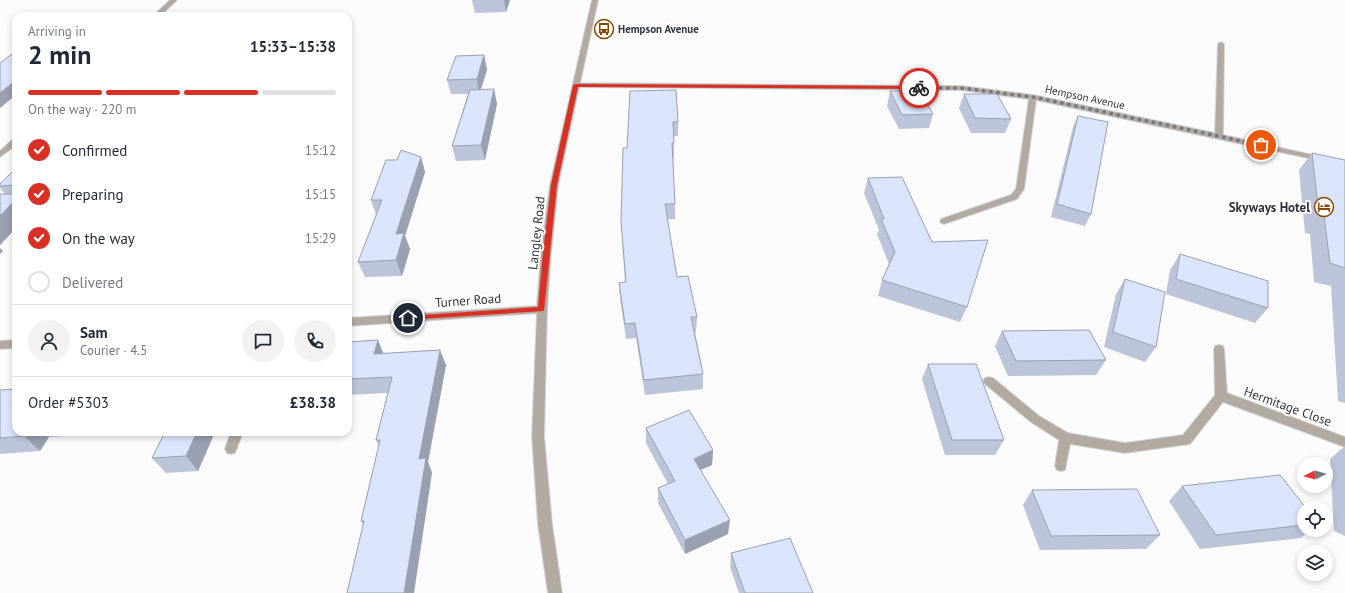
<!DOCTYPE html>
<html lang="en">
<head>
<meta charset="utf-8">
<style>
	body { margin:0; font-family:"PT Sans",sans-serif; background:#f2f2f3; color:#1f2937; height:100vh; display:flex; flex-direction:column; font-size:15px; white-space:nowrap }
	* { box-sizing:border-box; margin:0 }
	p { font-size:13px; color:#747a83 }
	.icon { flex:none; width:22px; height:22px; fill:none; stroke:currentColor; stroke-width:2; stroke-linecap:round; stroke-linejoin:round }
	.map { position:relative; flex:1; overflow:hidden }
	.panel { position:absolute; left:12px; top:12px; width:340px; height:424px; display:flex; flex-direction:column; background:#fff; border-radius:12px; box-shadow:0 2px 6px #0003 }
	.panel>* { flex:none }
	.needle { width:26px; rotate:264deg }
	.controls { position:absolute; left:1297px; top:457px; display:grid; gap:8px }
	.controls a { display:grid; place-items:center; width:36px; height:36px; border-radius:50%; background:#fff; box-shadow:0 2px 6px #0003; font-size:20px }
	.pin { position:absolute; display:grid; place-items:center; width:34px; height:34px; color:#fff; margin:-17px; border:2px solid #fff; border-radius:50%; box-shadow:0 1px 4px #0007 }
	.courier { position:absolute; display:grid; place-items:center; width:40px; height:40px; margin:-20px; border:3px solid #d93025; border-radius:50%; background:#fff; color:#222; box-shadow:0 1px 5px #0007 }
	.overview em { font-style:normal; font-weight:600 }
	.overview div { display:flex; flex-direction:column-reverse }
	.overview { display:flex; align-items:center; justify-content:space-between; height:68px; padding:0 16px }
	h1 { font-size:26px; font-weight:600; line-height:30px }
	.bar { display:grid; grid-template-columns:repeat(4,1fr); gap:6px 4px; align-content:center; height:48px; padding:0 16px }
	.bar i { height:5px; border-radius:3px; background:#e0e1e3 }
	.bar .active { background:#d93025 }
	.bar p { grid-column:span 4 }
	.line { display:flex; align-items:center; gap:10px; padding:0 16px; border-top:1px solid #e0e1e3 }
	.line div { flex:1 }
	.round { display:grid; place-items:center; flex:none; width:42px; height:42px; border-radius:21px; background:#f2f2f3 }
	ol { padding:0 16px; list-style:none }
	li { display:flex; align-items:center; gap:12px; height:44px }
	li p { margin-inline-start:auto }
	li .icon { padding:4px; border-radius:50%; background:#d93025; color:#fff; stroke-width:4 }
	li:last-child { color:#747a83 }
	li i { width:22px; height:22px; border:2px solid #e0e1e3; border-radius:50% }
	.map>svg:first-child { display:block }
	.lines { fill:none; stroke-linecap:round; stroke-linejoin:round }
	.minor-casing { stroke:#d6d7d9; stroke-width:2 }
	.minor { fill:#b2a9a1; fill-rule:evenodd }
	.wall { fill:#bbc4d8 }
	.shaded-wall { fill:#99a0b0 }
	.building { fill:#dae4fb; stroke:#99a0b0 }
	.route { fill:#d93025 }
	.done { stroke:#76797f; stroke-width:4; stroke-dasharray:0 7.2 }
	.labels { text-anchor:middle; stroke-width:4; stroke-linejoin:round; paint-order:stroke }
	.far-poi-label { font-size:11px; font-weight:bold; fill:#2f333c; stroke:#fff; text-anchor:start }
	.far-street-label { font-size:11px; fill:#2f333c; stroke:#fff }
	.poi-label { font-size:13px; font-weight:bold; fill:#2f333c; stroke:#fff; text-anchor:end }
	.street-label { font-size:13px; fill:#2f333c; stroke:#fff }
</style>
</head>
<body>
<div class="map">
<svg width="1345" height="593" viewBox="0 0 1345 593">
	<rect width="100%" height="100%" fill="#fbfbfb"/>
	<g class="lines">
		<defs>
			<path id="minor" d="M170 0H177L160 16H153Z
				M592 0H598L580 83 961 86 1033 95 1215 133 1218 44 1221 42 1224 44 1223 135 1345 162V166L1036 100 1024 189 1017 199 944 224 941 223 940 221 941 219 1011 195 1016 189 1029 99 961 90 579 87 558 185 551 252 547 309 544 436 552 524 562 593H548L538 524 532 436 537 313 348 326V318L537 306 541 252 550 185Z
				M13 139H16V145L0 157V151Z
				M16 340V348L0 349V341Z
				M1219 345 1223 346 1224 349 1227 393 1345 437V447L1223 402 1190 444 1125 453 1070 444 1065 470 1061 471 1057 470 1055 466 1059 440 1031 422 985 384 983 381 985 378 989 377 993 378 1039 416 1068 433 1125 443 1183 435 1215 395 1214 349 1215 346Z
				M231 432H243L235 453 231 454 227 453 225 449Z"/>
		</defs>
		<use href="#minor" class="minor-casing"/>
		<use href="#minor" class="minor"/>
	</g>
	<path class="wall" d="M472 0H510L506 12 475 13Z
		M484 55 487 70 481 90 494 89 497 104 485 160 456 161 452 146 468 94H451L447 80Z
		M630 91 678 122V136H674V158H673L675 204V219H667L677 277 697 317 696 332H695L703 374V389L645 395 636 338 626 339 620 298 619 283 625 282 621 222 627 148Z
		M890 91 933 114 929 128 899 129 887 106Z
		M964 94 1011 119 1005 133H971L959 108Z
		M1078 116 1091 214 1085 226 1051 217 1073 127Z
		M1312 153 1345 160V403L1338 401 1331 286 1314 282 1310 234 1305 233 1299 170Z
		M421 157 425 172 405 236 410 249 402 276 365 277 358 262 376 215 371 200 397 160Z
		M16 168V228L0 245V194H5L0 188V184Z
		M868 178 932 242 967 307 960 322 878 296 882 280 889 264 877 234 879 230 864 193Z
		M1180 254 1268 308 1255 323 1166 294 1170 270Z
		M1125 279 1156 347 1145 362 1104 347 1116 294Z
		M1002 331 1106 360 1096 375 1008 376 995 346Z
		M378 340 383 353 446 365 428 462 432 473 363 525 361 521 379 446 376 440 388 393 348 395V342Z
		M928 364 1004 440 995 455H945L922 379Z
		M0 390 16 432H129L49 437 40 451 0 454Z
		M646 428 713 450 712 465 701 470 728 534 685 554 658 503V488L668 484 646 443Z
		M165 432H215L198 471 166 473 152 458Z
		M1345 446V536L1334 531 1330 459Z
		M1182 486 1304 508V530H1310L1301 538 1200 549 1169 501Z
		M1032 490 1160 535 1146 549 1040 550 1023 505Z
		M731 553 813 593H739L730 567Z"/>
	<path class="shaded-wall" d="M504 0H510L506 12Z
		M484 55 487 70 479 94 477 79Z
		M16 80V95L0 108V93Z
		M494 89 497 104 485 160 481 145Z
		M421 157 425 172 405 236 410 249 402 276 396 260V234Z
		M16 199V228L0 245V216Z
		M0 248 3 251 0 254Z
		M378 340 384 356 374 354Z
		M440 350 446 365 428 462 432 473 414 593H404L419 459Z
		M27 432H43L49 437 40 451 24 436Z
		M197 432H215L198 471 186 456Z
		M713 450 712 465 693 473 694 459Z
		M730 520 728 534 685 554V540Z"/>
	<path class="building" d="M16 51V80L0 93V63Z
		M484 55 477 79 447 80 456 56Z
		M494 89 481 145 452 146 470 90Z
		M676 90 678 122H673L674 143H672L675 204H665L677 277 688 276 697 317H691L703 374 644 380 635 323 625 324 619 283 626 282 621 222 623 148H627L630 91Z
		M890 91H920L933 114 902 115Z
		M964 94H997L1011 119 975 118Z
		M1078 116 1108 122 1091 214 1057 204Z
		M401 150 421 157 396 234 404 233 396 260 358 262 382 200H371L386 160H397Z
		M1312 153 1345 160V268L1330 263 1324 216 1319 215Z
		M16 168V185L0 186V184Z
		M902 177 932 242 988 240 967 307 882 280 895 252 881 219H884L868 178Z
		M0 194H16V199L0 216Z
		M1180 254 1268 281V308L1176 279Z
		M1125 279 1165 292 1156 347 1113 332Z
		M1089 330 1106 360 1016 361 1002 331Z
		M378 340 374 354 440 350 419 459 426 458 404 593H347L364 521H361L380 440H376L392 377 348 379V342Z
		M928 364H976L1004 440H952Z
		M16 389V432H27L24 436 0 438V390Z
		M689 410 713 450 694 459 730 520 685 540 658 488 675 481 646 428Z
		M165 432H197L186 456 152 458Z
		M1280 475 1306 508H1304V525L1216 535 1182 486Z
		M1137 489 1160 535 1051 536 1032 490Z
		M790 538 813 593H745L731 553Z"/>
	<path class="route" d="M576 84 919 86 921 88 919 89 578 87 557 185 544 311 405 320 404 318 408 316 538 307 543 252 551 185 573 85Z"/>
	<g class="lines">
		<path class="done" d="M919 88H961L1033 97 1261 145"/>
	</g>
	<defs>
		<symbol id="bus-ring" viewBox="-11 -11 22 22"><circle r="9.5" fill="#fff" stroke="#854a01" stroke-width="1.5"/><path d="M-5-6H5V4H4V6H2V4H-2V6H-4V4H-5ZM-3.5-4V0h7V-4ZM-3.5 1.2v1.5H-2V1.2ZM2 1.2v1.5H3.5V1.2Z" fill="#854a01"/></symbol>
		<symbol id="hotel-ring" viewBox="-11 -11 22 22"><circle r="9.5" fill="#fff" stroke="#854a01" stroke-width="1.5"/><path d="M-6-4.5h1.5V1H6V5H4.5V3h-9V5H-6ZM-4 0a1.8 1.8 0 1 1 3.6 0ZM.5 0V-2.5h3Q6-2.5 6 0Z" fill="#854a01"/></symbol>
	</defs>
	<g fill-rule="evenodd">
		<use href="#bus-ring" x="593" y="18" width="22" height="22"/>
		<use href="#hotel-ring" x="1313" y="196" width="22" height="22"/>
	</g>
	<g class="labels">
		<g class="far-poi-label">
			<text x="618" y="33">Hempson Avenue</text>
		</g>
		<g class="far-street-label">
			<text transform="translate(1085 97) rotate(12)" y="4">Hempson Avenue</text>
		</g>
		<g class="poi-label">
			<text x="1310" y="212">Skyways Hotel</text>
		</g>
		<g class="street-label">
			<text transform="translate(536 233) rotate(-84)" y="5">Langley Road</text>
			<text transform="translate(468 300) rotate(-4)" y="5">Turner Road</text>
			<text transform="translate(1288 406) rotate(20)" y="5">Hermitage Close</text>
		</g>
	</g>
</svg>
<div class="controls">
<a><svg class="needle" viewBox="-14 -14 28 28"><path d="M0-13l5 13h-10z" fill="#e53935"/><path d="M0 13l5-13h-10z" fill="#747a83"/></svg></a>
<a><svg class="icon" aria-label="locate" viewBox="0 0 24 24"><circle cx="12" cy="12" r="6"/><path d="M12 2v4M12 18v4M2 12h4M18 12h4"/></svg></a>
<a><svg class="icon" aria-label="layers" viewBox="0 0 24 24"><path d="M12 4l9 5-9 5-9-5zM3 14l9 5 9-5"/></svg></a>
</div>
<div class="pin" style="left:1261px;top:145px;background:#ea580c"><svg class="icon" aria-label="bag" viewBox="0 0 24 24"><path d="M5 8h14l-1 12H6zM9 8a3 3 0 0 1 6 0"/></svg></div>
<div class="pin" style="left:408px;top:318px;background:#1f2937"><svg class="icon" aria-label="home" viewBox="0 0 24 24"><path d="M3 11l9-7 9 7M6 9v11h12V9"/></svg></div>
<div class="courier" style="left:919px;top:88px"><svg class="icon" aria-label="bike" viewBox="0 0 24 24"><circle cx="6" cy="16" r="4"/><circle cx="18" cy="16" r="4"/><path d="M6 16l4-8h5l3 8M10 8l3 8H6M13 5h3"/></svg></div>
<section class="panel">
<div class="overview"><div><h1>2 min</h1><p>Arriving in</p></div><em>15:33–15:38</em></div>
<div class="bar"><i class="active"></i><i class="active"></i><i class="active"></i><i></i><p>On the way · 220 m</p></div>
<ol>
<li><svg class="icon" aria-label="check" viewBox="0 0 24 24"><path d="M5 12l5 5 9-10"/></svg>Confirmed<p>15:12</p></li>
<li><svg class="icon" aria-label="check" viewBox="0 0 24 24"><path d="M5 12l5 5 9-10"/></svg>Preparing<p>15:15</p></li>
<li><svg class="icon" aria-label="check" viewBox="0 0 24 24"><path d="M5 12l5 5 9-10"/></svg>On the way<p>15:29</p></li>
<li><i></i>Delivered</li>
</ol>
<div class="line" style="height:72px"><a class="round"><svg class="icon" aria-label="person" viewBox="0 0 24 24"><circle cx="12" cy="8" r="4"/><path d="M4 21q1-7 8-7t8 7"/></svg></a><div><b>Sam</b><p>Courier · 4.5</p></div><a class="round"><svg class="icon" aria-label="chat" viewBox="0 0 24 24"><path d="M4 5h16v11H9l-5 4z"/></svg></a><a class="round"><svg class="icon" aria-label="phone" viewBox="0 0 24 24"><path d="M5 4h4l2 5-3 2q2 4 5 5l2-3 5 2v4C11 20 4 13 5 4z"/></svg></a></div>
<div class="line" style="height:52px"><div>Order #5303</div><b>£38.38</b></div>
</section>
</div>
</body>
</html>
